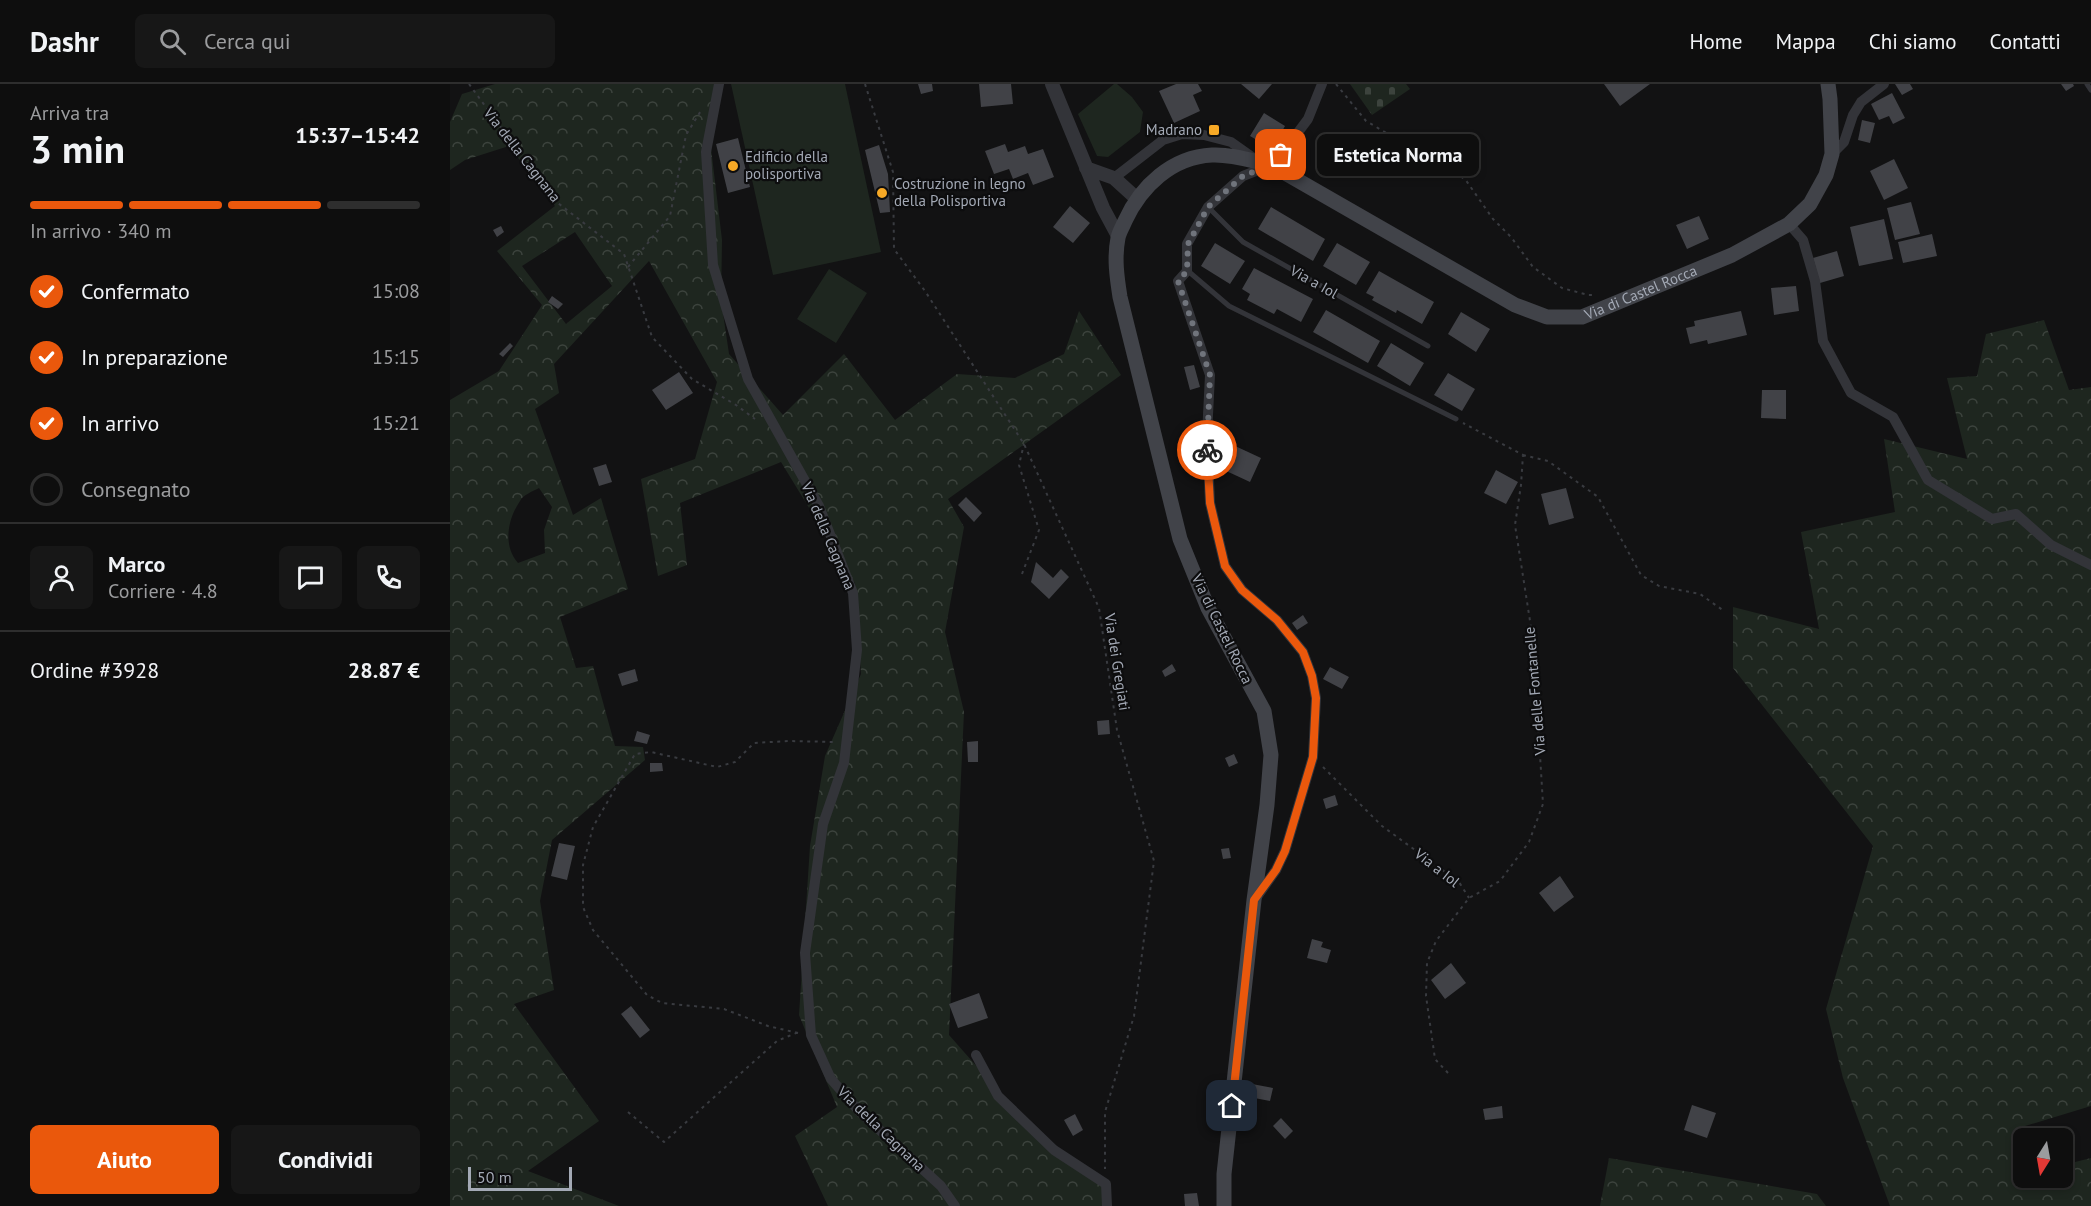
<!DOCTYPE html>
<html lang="it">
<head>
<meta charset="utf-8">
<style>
	body { margin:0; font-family:"PT Sans",sans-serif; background:#171717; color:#f1f3f6; height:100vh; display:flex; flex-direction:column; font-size:22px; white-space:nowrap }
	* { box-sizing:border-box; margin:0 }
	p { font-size:20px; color:#9b9c9e }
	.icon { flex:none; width:33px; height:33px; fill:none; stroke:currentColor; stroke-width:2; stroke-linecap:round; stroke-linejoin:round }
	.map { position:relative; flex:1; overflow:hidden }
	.side { display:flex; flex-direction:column; background:#0e0e0e; width:450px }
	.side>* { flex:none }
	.needle { width:39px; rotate:191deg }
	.buttons { position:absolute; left:1563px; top:1044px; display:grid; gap:12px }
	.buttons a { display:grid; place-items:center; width:60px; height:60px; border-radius:9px; background:#0e0e0e; box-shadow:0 3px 9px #0003,0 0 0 2px #2e2e2e; font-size:30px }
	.scale { position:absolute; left:18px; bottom:15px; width:104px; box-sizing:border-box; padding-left:6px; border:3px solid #a3a9b5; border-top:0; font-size:16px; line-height:21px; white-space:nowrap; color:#a3a9b5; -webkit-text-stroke:4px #0d0d0e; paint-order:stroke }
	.pin { position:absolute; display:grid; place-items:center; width:51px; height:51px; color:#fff; margin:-26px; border-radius:12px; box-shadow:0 3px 9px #0006 }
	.courier { position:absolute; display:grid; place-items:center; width:60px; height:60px; margin:-30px; border:4px solid #ea580c; border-radius:50%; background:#fff; color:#222; box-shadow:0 2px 8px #0007 }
	.bubble { position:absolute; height:42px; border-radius:9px; background:#0e0e0e; box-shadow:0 3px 9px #0003,0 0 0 2px #2e2e2e; font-size:20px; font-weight:700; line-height:42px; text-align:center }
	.head em { font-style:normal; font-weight:700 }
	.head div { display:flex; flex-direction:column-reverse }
	.head { display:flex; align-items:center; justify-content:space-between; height:102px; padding:0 30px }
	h1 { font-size:39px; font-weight:700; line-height:45px }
	.bar { display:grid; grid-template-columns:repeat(4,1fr); gap:9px 6px; align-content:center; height:72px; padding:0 30px }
	.bar i { height:8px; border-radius:4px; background:#2e2e2e }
	.bar .active { background:#ea580c }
	.bar p { grid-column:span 4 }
	.line { display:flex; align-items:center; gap:15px; padding:0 30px; border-top:2px solid #2e2e2e }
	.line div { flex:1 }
	.round { display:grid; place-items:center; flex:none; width:63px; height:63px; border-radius:9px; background:#171717 }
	ol { padding:0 30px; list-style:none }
	li { display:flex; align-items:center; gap:18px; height:66px }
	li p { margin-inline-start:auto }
	li .icon { padding:6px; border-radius:50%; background:#ea580c; color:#fff; stroke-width:4 }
	li:last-child { color:#9b9c9e }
	li i { width:33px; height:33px; border:3px solid #2e2e2e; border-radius:50% }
	.action { display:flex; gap:12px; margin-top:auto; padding:12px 30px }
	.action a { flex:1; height:69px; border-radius:9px; background:#ea580c; color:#fff; font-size:24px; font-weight:700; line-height:69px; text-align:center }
	.action a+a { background:#171717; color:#f1f3f6 }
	header { display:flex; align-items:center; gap:36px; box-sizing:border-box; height:84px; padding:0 30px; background:#0e0e0e; border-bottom:2px solid #2e2e2e }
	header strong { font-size:28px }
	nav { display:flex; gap:33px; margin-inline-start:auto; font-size:21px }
	.search { width:420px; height:54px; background:#171717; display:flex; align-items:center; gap:15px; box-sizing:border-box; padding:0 21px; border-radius:9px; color:#9b9c9e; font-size:22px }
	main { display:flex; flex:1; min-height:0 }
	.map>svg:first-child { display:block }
	.forest { fill:url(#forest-crowns); fill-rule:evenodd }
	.cemetery { fill:url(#cemetery-stones) }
	.park { fill:#1e261f }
	.building { fill:#414247 }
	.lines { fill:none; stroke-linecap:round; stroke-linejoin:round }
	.path { stroke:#393b40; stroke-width:2; stroke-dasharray:3 4.5; stroke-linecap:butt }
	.service { stroke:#333439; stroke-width:5 }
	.minor { stroke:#333439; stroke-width:10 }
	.tertiary { stroke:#333439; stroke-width:14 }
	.secondary { stroke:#414349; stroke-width:15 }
	.done { stroke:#70747c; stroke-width:6; stroke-dasharray:0 10.8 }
	.route { stroke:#ea580c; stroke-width:8 }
	.poi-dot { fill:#f7a926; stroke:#0d0d0e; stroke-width:2 }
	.labels { text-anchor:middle; stroke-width:4.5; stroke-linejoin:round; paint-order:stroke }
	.poi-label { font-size:15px; fill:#a3a9b5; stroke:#0d0d0e; text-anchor:start }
	.street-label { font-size:15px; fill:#a3a9b5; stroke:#0d0d0e }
</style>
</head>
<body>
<header>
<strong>Dashr</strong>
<div class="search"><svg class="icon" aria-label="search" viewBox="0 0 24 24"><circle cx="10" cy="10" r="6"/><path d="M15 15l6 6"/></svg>Cerca qui</div>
<nav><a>Home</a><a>Mappa</a><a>Chi siamo</a><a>Contatti</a></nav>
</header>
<main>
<section class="side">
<div class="head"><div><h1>3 min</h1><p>Arriva tra</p></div><em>15:37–15:42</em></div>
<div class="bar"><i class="active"></i><i class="active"></i><i class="active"></i><i></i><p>In arrivo · 340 m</p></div>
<ol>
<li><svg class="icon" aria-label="check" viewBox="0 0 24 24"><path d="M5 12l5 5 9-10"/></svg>Confermato<p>15:08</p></li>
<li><svg class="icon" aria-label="check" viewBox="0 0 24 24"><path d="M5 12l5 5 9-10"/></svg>In preparazione<p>15:15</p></li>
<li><svg class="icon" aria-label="check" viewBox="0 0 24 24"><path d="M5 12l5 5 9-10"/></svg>In arrivo<p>15:21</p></li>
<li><i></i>Consegnato</li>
</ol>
<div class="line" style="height:108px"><a class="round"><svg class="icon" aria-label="person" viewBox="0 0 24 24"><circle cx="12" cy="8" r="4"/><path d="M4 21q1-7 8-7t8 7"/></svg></a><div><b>Marco</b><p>Corriere · 4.8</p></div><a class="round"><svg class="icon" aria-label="chat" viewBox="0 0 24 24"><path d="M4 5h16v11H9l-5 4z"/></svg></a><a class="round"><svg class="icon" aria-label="phone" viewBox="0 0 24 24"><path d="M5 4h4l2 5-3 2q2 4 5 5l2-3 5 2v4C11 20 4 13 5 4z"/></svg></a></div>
<div class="line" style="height:78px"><div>Ordine #3928</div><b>28.87 €</b></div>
<div class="action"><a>Aiuto</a><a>Condividi</a></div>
</section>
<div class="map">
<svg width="1641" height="1122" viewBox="0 0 1641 1122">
	<defs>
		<pattern id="forest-crowns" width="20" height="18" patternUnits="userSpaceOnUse" patternTransform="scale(1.5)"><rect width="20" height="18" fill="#1e261f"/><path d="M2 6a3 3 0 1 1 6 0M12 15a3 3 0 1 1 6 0" fill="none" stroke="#3c433d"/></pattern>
		<pattern id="cemetery-stones" width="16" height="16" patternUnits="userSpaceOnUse" patternTransform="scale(1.5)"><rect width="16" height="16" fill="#1e261f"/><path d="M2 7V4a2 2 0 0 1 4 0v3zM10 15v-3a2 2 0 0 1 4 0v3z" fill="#3c433d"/></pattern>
	</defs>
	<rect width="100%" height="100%" fill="#121213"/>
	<path class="forest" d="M45 0H266L260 56 272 156 271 216 279 270 333 331 394 270 445 336 507 290 565 294 614 270 629 227 671 291 498 415 514 443 495 548 514 628 499 951 589 1053 658 1103 660 1122H378L345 1052 387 1023 349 931 360 762 375 672 411 590 405 499 331 378 230 419 237 481 208 492 191 395 245 375 267 298 199 177 104 280 109 309 85 325 123 431 151 414 178 505 110 533 126 584 143 582 165 662 193 663 195 676 102 756 90 817 104 906 64 920 149 1037 78 1087 169 1122H0V316L49 287 92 221 47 167 105 122 59 62 15 76 0 86V38L12 10ZM125 148 162 202 116 240 72 182ZM89 404 102 423 94 446 95 469 68 479C53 462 57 436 70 417 73 411 83 407 89 404Z
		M1594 236 1619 306 1641 303V1022L1575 1042 1574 1094H1612L1613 1081 1641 1074V1122H1440L1393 994 1376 925 1423 762 1283 584V523L1369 545 1351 448 1445 428 1434 355 1517 375 1497 294 1527 292 1536 250Z
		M1159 1074 1367 1110 1376 1122H1150Z"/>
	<path class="cemetery" d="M900 0H956L960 5 922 31Z"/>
	<path class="park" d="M281 0H395L431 168 323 191Z
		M664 0H667L682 13 693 28 690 48 658 73 647 72 628 30Z
		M379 185 417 209 386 259 347 235Z"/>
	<path class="building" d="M468 0H482L483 7 471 10Z
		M529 0H561L563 20 531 23Z
		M726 0H748L752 7 743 11 750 27 724 39 709 7Z
		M791 0H822L809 15Z
		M1154 0H1200L1170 22Z
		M1445 0H1460L1463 5 1452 11Z
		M1611 0H1623L1624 2 1616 7Z
		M1442 9 1455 34 1443 40 1439 32 1429 36 1421 20Z
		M814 29 835 42 822 65 800 52Z
		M1412 36 1425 39 1420 59 1408 56Z
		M288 54 300 103 278 109 266 60Z
		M555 60 558 68 575 62 578 70 593 65 604 93 583 101 578 89 563 95 559 85 544 90 535 67Z
		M429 61 438 90 440 128 430 129 415 66Z
		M1444 75 1458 104 1434 116 1420 87Z
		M1461 118 1470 150 1445 156 1437 124Z
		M620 122 640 139 623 159 603 143Z
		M821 123 875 155 863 177 808 145Z
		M1249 132 1259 155 1237 165 1226 141Z
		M1434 135 1443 175 1409 182 1400 143Z
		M51 142 54 148 47 153 43 146Z
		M1482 150 1487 172 1453 179 1448 158Z
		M765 159 795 177 780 200 751 182Z
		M887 159 920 178 906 201 873 182Z
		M1387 167 1394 192 1370 199 1363 174Z
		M804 184 863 215 851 238 827 225 824 230 797 216 800 210 792 205Z
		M929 187 984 218 972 240 947 226 946 229 922 216 924 213 916 209Z
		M1346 202 1349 227 1324 231 1321 204Z
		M102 212 113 220 108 225 98 218Z
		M876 226 930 257 918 279 863 248Z
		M1291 227 1297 251 1258 260 1257 256 1240 260 1236 244 1245 242 1244 237Z
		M1011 228 1040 245 1026 268 998 250Z
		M60 259 63 262 53 273 49 270Z
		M941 259 974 279 960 302 927 282Z
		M744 281 750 303 740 306 734 283Z
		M229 288 243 309 216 326 202 306Z
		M998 289 1025 305 1012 327 984 311Z
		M1312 306H1336V335L1311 334Z
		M783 361 811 374 800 398 772 385Z
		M156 380 162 398 149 402 143 384Z
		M1046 386 1068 398 1056 420 1034 409Z
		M1116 404 1124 434 1099 441 1091 410Z
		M516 413 532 429 524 438 508 421Z
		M586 478 603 494 611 485 619 493 599 515 581 498Z
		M853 531 858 539 847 546 842 539Z
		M722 580 726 587 715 593 712 587Z
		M880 583 899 593 892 605 873 595Z
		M185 585 188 597 172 602 168 590Z
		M659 636 660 650 648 651 647 637Z
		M187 647 200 651 197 660 184 657Z
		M528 657V678H518L517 658Z
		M784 670 788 679 779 683 775 674Z
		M200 679H212L213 687 200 688Z
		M885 711 888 721 876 725 873 715Z
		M109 759 125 762 117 796 101 792Z
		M779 764 781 774 773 775 771 765Z
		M1110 792 1124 813 1104 828 1089 809Z
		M862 855 873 858 871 863 881 866 877 879 857 874Z
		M1001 879 1016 899 995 915 981 896Z
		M529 909 538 934 508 944 499 920Z
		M181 922 200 946 190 954 171 930Z
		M802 1000 823 1004 820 1017 799 1013Z
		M1242 1021 1266 1029 1257 1054 1234 1046Z
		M1052 1022 1053 1034 1035 1036 1033 1025Z
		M625 1030 633 1046 623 1052 614 1036Z
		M831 1034 843 1047 835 1055 823 1042Z
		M747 1109 749 1122H735L734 1110Z"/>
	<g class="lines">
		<path class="path" d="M19 0 104 116 174 170 202 253 242 295 286 321 305 335
			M415 0 443 88 444 165 475 207 574 360 649 524 667 646 704 777 684 932 655 1028V1085
			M886 0 916 37 1015 95 1043 135 1061 153 1083 183 1112 204 1138 211H1145
			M178 183 220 132 236 51 252 25
			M1073 371 1098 377 1148 413 1191 491 1209 502 1250 510 1274 527
			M572 490 589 446 569 381 574 360
			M873 683 932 742 1009 798 1019 814
			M348 949 318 942 274 925 212 919 197 911 143 846 133 823V781L143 743 185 670 201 668 267 683 285 678 304 659 339 657 385 658
			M998 989 985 975 976 912 977 879 986 857 1019 814 1050 797 1079 758 1093 720 1083 556 1065 441 1071 401 1073 371 1013 339
			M178 1028 214 1058 327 957 346 949"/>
		<path class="service" d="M1637 0 1641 6
			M758 123 793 158 978 262
			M738 187 779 222 1006 335"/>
		<path class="minor" d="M269 0 256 68 263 181 298 295 369 422 403 509 407 566 394 679 373 740 355 869 361 951 381 995 409 1027 491 1102 505 1122
			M1382 70 1394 58 1403 31 1411 18 1434 0
			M664 94 713 56 732 50 754 51 781 58 805 75
			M1339 140 1353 156 1365 197 1373 257 1401 309 1443 333 1478 396 1542 435 1566 430 1601 461 1641 481
			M806 814 826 786 835 767 863 673 866 614 862 592 853 568 827 536 792 506 775 482 760 419 757 351 760 291 728 197 737 187V160L758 123 793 92 821 81 831 71 858 35 872 0
			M526 971 548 1012 604 1066 656 1100 657 1122"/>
		<path class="tertiary" d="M602 0 653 124 668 152
			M636 84 664 94 686 114"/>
		<path class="secondary" id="s1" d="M774 1122V1090L804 816 817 721 821 671 814 627 758 524 730 455 670 213C667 194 664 174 668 154 669 148 673 142 675 137 691 102 722 73 762 71 782 70 802 77 821 81L1065 221 1097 233H1132L1282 171 1339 140 1360 120 1376 91 1382 70 1380 15 1378 0"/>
	</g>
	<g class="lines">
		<path class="done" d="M757 366 760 291 728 197 737 187 738 160 758 123 793 92 821 81 831 71"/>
		<path class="route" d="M757 366 760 419 775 482 792 506 827 536 853 568 862 592 866 614 863 673 835 767 826 786 804 816 782 1022"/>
	</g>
	<g class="poi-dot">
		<rect x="758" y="40" width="12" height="12" rx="3"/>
		<circle cx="283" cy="82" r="6"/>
		<circle cx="432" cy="109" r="6"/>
	</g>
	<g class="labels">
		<g class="poi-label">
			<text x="752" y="51" text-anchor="end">Madrano</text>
			<text x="295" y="78">Edificio della<tspan x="295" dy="17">polisportiva</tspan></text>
			<text x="444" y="105">Costruzione in legno<tspan x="444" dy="17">della Polisportiva</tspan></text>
		</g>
		<g class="street-label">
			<text transform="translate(72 71) rotate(52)" y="5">Via della Cagnana</text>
			<text transform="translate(864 198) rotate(29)" y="5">Via a Iol</text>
			<text dy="5" stroke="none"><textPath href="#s1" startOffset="1606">Via di Castel Rocca</textPath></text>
			<text transform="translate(378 452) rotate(67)" y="5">Via della Cagnana</text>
			<text transform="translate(772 545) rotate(64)" y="5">Via di Castel Rocca</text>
			<text transform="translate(667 578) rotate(81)" y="5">Via dei Gregiati</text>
			<text transform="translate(1085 607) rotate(-95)" y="5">Via delle Fontanelle</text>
			<text transform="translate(987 784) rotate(38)" y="5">Via a Iol</text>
			<text transform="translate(431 1045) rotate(44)" y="5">Via della Cagnana</text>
		</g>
	</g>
</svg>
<div class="buttons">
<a><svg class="needle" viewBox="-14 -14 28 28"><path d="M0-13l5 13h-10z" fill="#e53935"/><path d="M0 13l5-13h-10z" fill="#9b9c9e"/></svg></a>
</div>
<div class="scale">50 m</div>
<div class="pin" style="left:831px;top:71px;background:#ea580c"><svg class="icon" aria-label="bag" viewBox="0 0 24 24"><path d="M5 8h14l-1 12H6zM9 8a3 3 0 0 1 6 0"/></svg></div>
<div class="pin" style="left:782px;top:1022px;background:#1f2937"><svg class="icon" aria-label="home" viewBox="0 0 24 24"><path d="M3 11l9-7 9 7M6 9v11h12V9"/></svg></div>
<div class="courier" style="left:757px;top:366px"><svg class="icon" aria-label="bike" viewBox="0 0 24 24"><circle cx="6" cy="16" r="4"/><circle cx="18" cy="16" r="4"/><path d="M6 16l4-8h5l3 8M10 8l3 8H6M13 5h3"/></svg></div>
<div class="bubble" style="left:867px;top:50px;width:162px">Estetica Norma</div>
</div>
</main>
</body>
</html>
